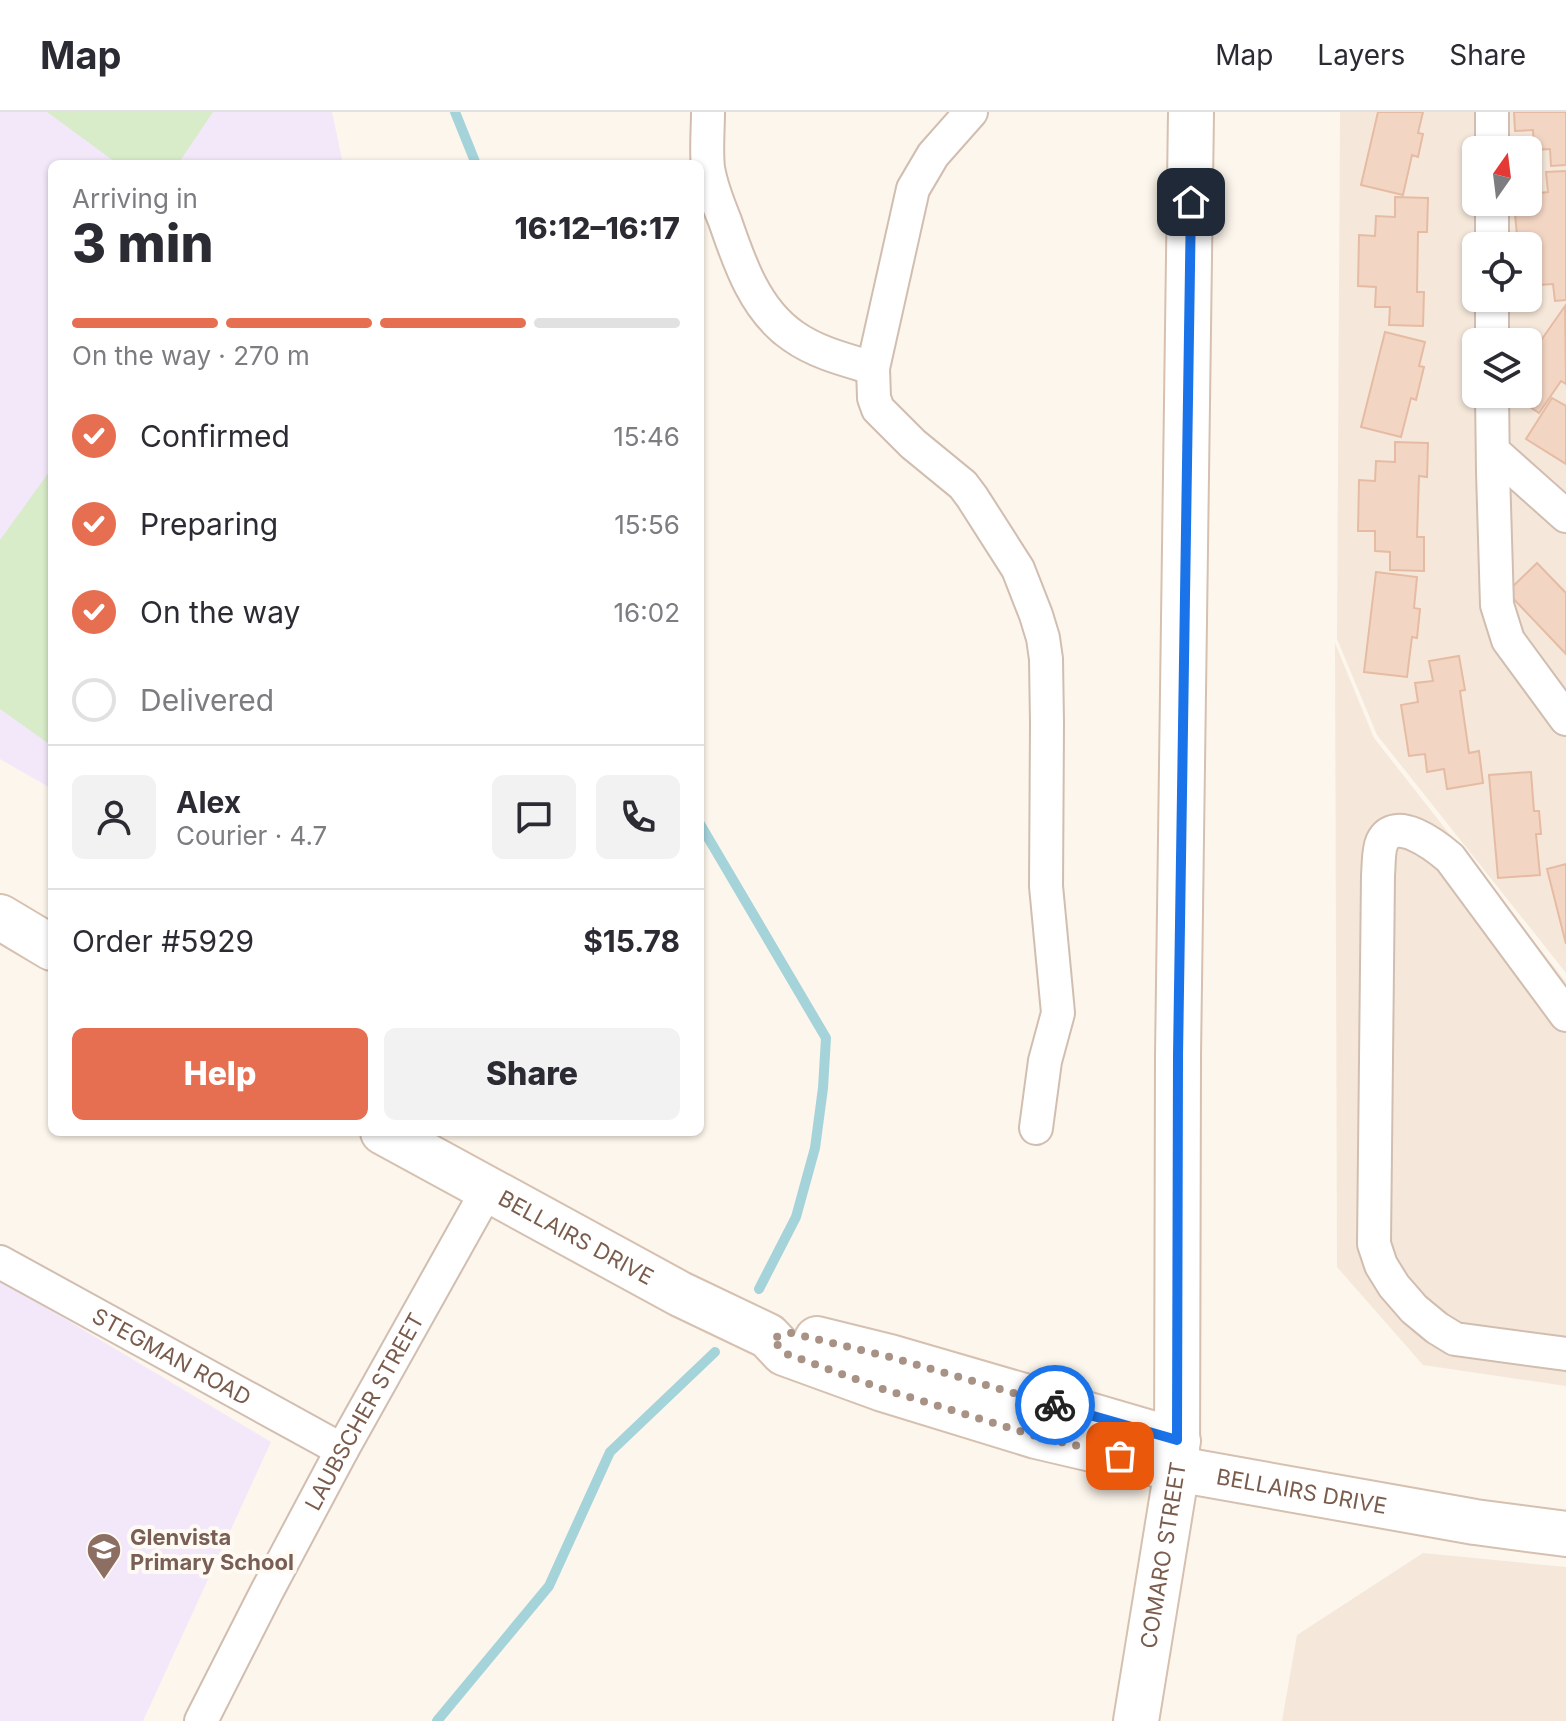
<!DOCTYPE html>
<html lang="en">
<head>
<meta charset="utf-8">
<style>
	body { margin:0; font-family:Inter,sans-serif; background:#f2f2f3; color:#2b2b33; height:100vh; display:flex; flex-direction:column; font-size:30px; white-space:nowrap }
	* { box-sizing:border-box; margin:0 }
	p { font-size:26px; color:#7c7c81 }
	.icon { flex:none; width:44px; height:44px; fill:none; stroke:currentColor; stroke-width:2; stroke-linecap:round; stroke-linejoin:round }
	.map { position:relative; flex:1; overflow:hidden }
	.sheet { position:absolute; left:48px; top:48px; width:656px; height:976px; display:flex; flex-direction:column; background:#fff; border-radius:12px; box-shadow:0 2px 6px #0004 }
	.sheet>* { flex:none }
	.needle { width:52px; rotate:14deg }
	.tools { position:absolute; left:1462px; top:24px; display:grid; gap:16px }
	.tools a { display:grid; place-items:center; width:80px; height:80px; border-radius:12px; background:#fff; box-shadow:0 2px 6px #0004; font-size:40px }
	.pin { position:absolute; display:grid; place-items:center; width:68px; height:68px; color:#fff; margin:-34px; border-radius:16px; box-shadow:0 4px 12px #0006 }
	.courier { position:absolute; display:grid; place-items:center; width:80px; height:80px; margin:-40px; border:6px solid #1a73e8; border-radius:50%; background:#fff; color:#222; box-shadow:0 2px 10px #0007 }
	.overview em { font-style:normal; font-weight:800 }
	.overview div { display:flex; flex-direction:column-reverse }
	.overview { display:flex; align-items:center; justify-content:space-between; height:136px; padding:0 24px }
	h1 { font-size:52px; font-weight:800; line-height:60px }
	.bar { display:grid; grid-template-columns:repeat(4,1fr); gap:12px 8px; align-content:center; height:96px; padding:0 24px }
	.bar i { height:10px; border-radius:6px; background:#e1e1e2 }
	.bar .selected { background:#e76f51 }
	.bar p { grid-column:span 4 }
	.line { display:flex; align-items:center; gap:20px; padding:0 24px; border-top:2px solid #e1e1e2 }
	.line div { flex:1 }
	.round { display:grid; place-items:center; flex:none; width:84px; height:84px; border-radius:12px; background:#f2f2f3 }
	ol { padding:0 24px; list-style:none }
	li { display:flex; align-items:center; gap:24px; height:88px }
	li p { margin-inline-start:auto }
	li .icon { padding:8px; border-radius:50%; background:#e76f51; color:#fff; stroke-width:4 }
	li:last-child { color:#7c7c81 }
	li i { width:44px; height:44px; border:4px solid #e1e1e2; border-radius:50% }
	.action { display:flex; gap:16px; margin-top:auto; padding:16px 24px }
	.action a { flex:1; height:92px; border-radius:12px; background:#e76f51; color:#fff; font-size:32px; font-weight:800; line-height:92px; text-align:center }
	.action a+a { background:#f2f2f3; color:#2b2b33 }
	header { display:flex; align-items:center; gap:48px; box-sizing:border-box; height:112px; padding:0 40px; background:#fff; border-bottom:2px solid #e1e1e2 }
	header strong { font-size:38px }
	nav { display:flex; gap:44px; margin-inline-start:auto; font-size:28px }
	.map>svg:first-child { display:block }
	.residential { fill:#f5e8da; fill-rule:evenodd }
	.education { fill:#f3e8fa }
	.green { fill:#d8ecc9 }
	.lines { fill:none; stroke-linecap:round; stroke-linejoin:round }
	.stream { stroke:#a5d3da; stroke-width:10 }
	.building { fill:#f3d5c3; stroke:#e6bba3; stroke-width:2 }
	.street-casing { stroke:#d1beb0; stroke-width:36 }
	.secondary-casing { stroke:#d6c0b0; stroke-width:48 }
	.street { stroke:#fff; stroke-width:32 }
	.secondary { stroke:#fff; stroke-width:44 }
	.done { stroke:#a89285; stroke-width:8; stroke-dasharray:0 14.4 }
	.route { stroke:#1a73e8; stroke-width:10 }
	.labels { text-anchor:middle; stroke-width:8; stroke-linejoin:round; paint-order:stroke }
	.street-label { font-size:22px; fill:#7a5c4d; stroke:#fffaf3 }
	.education-label { font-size:22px; font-weight:bold; fill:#785e54; stroke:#fffaf3; text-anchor:start }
</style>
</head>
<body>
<header>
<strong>Map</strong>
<nav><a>Map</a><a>Layers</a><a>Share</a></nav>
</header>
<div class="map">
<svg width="1566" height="1609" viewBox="0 0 1566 1609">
	<rect width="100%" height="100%" fill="#fdf6ec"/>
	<path class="residential" d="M1340 0H1566V861L1377 623 1337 527ZM1476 38H1528V90H1476ZM1476 134H1528V186H1476ZM1476 230H1528V282H1476Z
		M1335 531 1374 626 1566 870V1274L1423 1253 1337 1155Z
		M1423 1441 1566 1455V1609H1282L1297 1523Z"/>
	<path class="education" d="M0 0H332L343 52H52V677L0 647Z
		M0 1168 271 1330 143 1609H0Z"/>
	<path class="green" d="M47 0H213L178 52H118Z
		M52 356V634L0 597V428Z"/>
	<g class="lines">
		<path class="stream" d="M455 0 476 52
			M700 712 826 926 823 976 815 1036 796 1105 759 1177
			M437 1609 549 1474 610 1340 715 1240"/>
	</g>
	<path class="building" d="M1378 0H1423L1418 21 1423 22 1418 45 1412 43 1403 83 1361 73Z
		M1514 0H1566V53L1551 54 1550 37 1534 38 1533 18 1515 19Z
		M1566 59V188L1555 189 1553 172 1538 173 1536 153H1528V134H1518L1515 102 1530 101 1529 82 1548 80 1546 60Z
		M1395 85 1428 86 1427 120H1418L1417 180H1424L1423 214 1389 213 1390 195H1375L1376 175 1358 174 1359 123 1375 124 1376 104 1395 105Z
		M1565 194 1566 272 1561 269 1539 301 1511 282H1528V247Z
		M1385 220 1425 230 1419 254 1424 255 1416 288 1411 286 1401 325 1361 315Z
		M1552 286 1566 294V352L1526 327Z
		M1395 330 1428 331 1427 365 1419 364 1417 425H1424V459L1390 458V440L1375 439V419H1358L1359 368 1375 369 1376 349 1395 350Z
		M1537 451 1566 481V542L1507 480Z
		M1376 460 1417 465 1414 496 1420 497 1417 526 1412 525 1407 565 1364 560Z
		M1459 544 1465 578 1460 579 1469 641 1479 639 1483 671 1447 677 1444 657 1427 660 1425 642 1409 644 1401 593 1418 590 1415 571 1433 569 1429 549Z
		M1531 660 1534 699H1539L1541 722H1536L1540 763 1498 766 1489 663Z
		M1566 752V832L1547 757Z"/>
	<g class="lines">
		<defs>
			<g id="street">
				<path d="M708 0C708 18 706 37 708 56 711 74 718 92 725 109 739 150 755 198 793 224 817 241 846 248 873 256"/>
				<path d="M971 0 933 43 913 77 873 256 874 286 878 297 913 332 963 373 972 385 1018 457 1036 503 1043 526 1046 547 1047 612 1046 774 1058 901 1045 949 1036 1016"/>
				<path d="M1492 0V38"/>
				<path d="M1492 90V134"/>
				<path d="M1492 186V230"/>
				<path d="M1492 282 1493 360 1497 493 1508 528 1566 607"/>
				<path d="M1493 339 1566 404"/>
				<path d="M1566 903 1450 746C1436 734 1395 702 1382 730 1378 739 1379 753 1378 763L1374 1132 1381 1153 1394 1174 1414 1197 1437 1216 1455 1227 1566 1242"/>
				<path id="s1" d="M0 1150 342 1338"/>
				<path id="s2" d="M201 1609 266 1481 342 1338 488 1077"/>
			</g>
			<g id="secondary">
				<path d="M0 805 52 836"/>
				<path id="s3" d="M383 1020 680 1182 768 1224 784 1241 883 1277 1036 1324 1177 1357 1475 1410 1566 1422"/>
				<path d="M817 1227 890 1245 1178 1329"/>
				<path id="s4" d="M1136 1609 1177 1357 1178 944 1191 0"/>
			</g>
		</defs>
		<use href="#street" class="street-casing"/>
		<use href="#secondary" class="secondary-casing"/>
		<use href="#street" class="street"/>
		<use href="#secondary" class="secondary"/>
	</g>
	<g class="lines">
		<path class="done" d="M1055 1293 890 1245 791 1221 772 1226 784 1241 883 1277 1036 1324 1120 1344"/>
		<path class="route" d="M1055 1293 1177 1328 1178 944 1191 90"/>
	</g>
	<defs>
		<symbol id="school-pin" viewBox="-11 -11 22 30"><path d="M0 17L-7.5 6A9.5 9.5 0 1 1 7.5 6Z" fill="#8d6e63" stroke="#fffaf3"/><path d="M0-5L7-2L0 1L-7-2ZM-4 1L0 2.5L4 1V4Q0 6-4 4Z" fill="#fff"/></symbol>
	</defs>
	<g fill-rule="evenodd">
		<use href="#school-pin" x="84" y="1418" width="40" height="54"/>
	</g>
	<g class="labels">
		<g class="street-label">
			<text dy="8" stroke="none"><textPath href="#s3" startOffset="220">BELLAIRS DRIVE</textPath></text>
			<text dy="8" stroke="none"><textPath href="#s1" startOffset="196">STEGMAN ROAD</textPath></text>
			<text dy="8" stroke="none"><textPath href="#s2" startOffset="350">LAUBSCHER STREET</textPath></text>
			<text dy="8" stroke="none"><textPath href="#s3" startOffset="996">BELLAIRS DRIVE</textPath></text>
			<text dy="8" stroke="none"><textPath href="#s4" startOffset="168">COMARO STREET</textPath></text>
		</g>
		<g class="education-label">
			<text x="130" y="1433">Glenvista<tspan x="130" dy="25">Primary School</tspan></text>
		</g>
	</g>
</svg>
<div class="tools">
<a><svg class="needle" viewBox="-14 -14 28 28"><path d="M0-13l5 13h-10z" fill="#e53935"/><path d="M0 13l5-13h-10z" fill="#7c7c81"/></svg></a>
<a><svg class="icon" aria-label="locate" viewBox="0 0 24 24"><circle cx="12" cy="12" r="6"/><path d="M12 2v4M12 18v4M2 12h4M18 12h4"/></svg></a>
<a><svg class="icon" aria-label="layers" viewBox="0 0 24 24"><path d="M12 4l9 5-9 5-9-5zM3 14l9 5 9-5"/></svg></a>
</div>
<div class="pin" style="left:1120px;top:1344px;background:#ea580c"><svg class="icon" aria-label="bag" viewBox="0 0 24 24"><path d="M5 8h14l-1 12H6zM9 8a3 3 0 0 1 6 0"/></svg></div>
<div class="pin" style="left:1191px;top:90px;background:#1f2937"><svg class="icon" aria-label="home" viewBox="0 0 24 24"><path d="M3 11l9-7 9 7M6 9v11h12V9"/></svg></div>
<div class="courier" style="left:1055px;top:1293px"><svg class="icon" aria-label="bike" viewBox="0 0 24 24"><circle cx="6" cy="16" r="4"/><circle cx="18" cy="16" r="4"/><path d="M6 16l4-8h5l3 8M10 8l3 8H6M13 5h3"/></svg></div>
<section class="sheet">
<div class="overview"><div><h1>3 min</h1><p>Arriving in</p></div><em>16:12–16:17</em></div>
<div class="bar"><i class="selected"></i><i class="selected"></i><i class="selected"></i><i></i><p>On the way · 270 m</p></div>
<ol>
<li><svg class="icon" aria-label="check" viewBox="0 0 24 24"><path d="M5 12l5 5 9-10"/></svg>Confirmed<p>15:46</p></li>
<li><svg class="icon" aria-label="check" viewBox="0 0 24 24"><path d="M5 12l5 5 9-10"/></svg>Preparing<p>15:56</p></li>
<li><svg class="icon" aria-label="check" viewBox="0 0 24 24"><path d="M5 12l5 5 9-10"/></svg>On the way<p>16:02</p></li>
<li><i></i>Delivered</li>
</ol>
<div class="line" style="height:144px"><a class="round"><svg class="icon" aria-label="person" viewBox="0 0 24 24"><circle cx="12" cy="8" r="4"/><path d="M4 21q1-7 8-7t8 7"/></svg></a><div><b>Alex</b><p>Courier · 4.7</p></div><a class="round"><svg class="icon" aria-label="chat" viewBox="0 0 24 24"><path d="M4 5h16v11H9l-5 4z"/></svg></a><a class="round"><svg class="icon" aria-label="phone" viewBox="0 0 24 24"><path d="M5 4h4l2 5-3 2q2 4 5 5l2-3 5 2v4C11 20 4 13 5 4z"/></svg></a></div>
<div class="line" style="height:104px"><div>Order #5929</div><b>$15.78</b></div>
<div class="action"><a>Help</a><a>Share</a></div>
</section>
</div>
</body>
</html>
